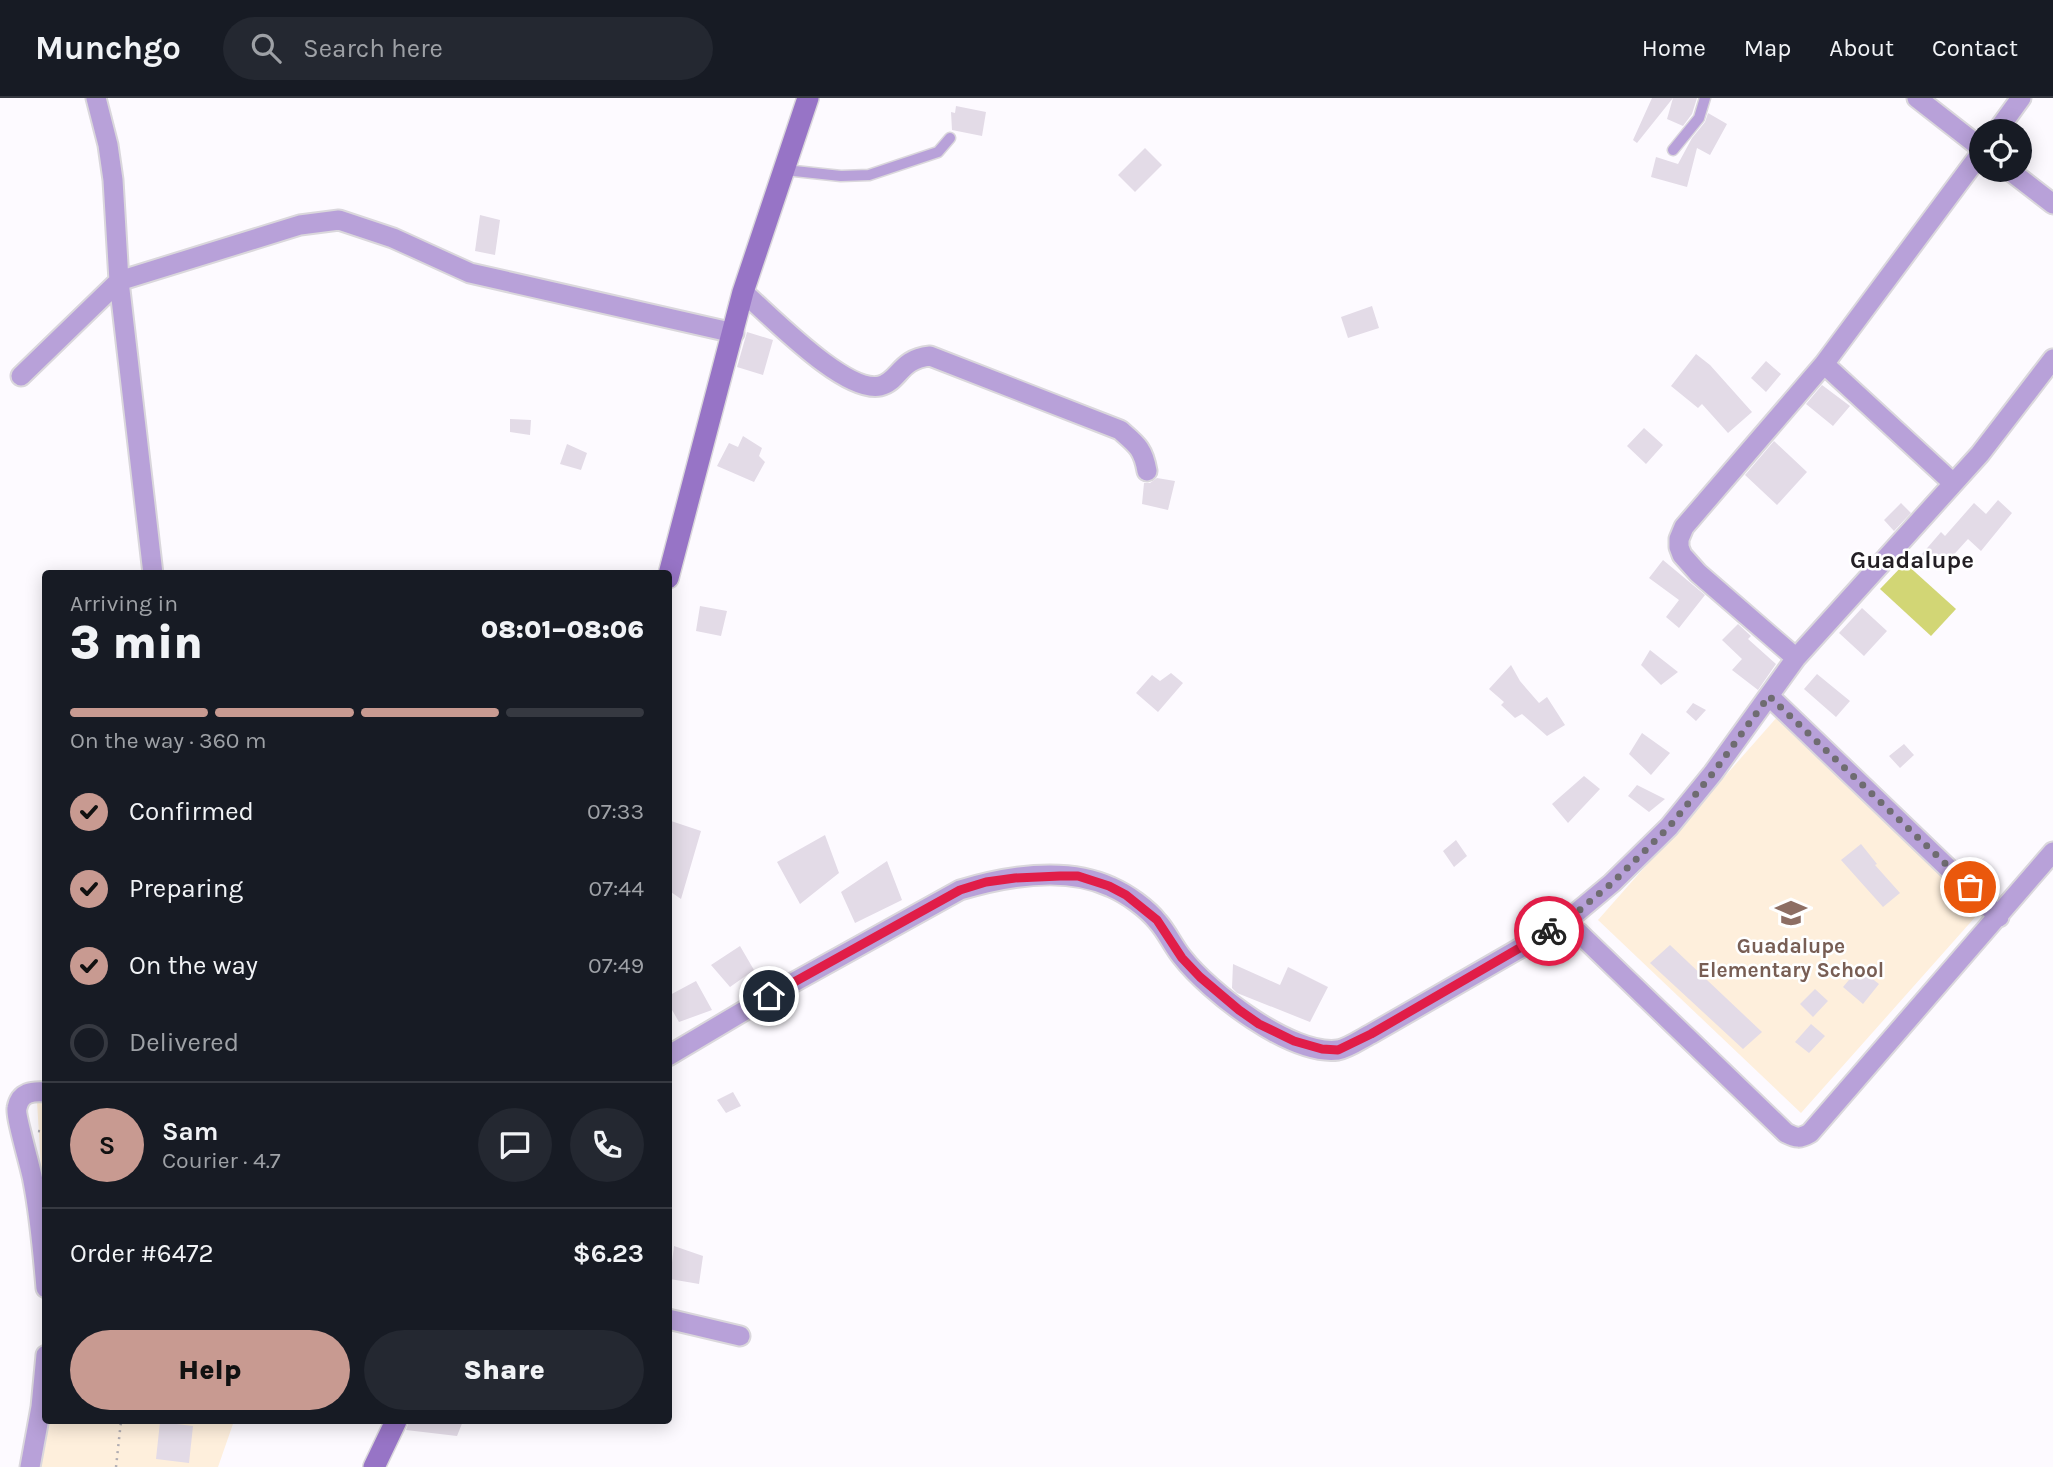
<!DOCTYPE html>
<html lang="en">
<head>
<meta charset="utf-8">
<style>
	body { margin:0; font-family:Karla,sans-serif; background:#242831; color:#f1f3f6; height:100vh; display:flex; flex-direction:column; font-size:26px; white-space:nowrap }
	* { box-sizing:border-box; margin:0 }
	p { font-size:23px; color:#9ea1a6 }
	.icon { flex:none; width:38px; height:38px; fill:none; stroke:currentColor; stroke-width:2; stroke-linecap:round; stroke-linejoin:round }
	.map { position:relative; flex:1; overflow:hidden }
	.sheet { position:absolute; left:42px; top:472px; width:630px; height:854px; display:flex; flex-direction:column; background:#171b24; border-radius:7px; box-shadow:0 4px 18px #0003 }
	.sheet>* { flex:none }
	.controls { position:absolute; left:1969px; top:21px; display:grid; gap:14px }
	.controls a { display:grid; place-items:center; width:63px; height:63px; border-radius:50%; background:#171b24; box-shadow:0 4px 18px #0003; font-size:35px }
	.pin { position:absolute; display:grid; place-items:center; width:60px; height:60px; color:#fff; margin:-30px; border:4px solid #fff; border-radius:50%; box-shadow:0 2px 7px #0007 }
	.courier { position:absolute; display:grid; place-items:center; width:70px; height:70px; margin:-35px; border:5px solid #e11d48; border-radius:50%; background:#fff; color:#222; box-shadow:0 2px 9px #0007 }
	.headline em { font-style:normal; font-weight:800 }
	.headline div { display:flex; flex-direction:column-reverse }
	.headline { display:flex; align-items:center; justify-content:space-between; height:119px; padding:0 28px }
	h1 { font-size:46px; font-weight:800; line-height:52px }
	.bar { display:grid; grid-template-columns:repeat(4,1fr); gap:10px 7px; align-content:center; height:84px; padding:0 28px }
	.bar i { height:9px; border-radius:5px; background:#363941 }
	.bar .on { background:#c89a91 }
	.bar p { grid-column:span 4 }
	.line { display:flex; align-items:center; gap:18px; padding:0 28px; border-top:2px solid #363941 }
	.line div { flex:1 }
	.round { display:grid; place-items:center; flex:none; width:74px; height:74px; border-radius:37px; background:#242831 }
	ol { padding:0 28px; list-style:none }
	li { display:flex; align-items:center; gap:21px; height:77px }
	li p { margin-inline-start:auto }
	li .icon { padding:7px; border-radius:50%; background:#c89a91; color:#111; stroke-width:4 }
	li:last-child { color:#9ea1a6 }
	li i { width:38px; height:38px; border:4px solid #363941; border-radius:50% }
	.action { display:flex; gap:14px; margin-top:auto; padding:14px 28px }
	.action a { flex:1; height:80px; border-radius:42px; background:#c89a91; color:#111; font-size:28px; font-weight:800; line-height:80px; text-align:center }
	.action a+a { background:#242831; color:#f1f3f6 }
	header { display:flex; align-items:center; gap:42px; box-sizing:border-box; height:98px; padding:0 35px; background:#171b24; border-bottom:2px solid #363941 }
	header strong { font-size:33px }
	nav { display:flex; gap:38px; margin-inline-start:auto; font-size:24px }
	.search { width:490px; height:63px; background:#242831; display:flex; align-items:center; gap:18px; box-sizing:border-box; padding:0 24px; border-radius:38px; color:#9ea1a6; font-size:26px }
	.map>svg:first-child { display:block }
	.education { fill:#feefdc }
	.green { fill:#d2d675 }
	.building { fill:#e3dbe7 }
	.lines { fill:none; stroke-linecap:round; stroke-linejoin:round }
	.lane-casing { stroke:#dad7dc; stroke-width:13 }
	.street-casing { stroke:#dad7dc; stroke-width:23 }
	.secondary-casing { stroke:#dad7dc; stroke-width:24 }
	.path { stroke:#b1adb2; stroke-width:2.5; stroke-dasharray:2 5; stroke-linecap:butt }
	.lane { stroke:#b8a1d9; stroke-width:10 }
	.street { stroke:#b8a1d9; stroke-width:19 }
	.secondary { stroke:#9774c6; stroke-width:21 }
	.done { stroke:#6f6c71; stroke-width:7; stroke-dasharray:0 12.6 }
	.route { stroke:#e11d48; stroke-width:9 }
	.labels { text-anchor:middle; stroke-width:5; stroke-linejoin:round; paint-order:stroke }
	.education-label { font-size:21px; font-weight:bold; fill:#785e54; stroke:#fff }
	.quarter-label { font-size:24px; font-weight:bold; fill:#231f24; stroke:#fff }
</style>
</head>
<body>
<header>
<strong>Munchgo</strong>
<div class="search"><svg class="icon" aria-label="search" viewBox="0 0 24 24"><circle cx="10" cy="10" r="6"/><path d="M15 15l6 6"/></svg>Search here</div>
<nav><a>Home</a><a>Map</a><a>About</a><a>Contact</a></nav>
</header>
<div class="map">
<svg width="2053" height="1369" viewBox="0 0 2053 1369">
	<rect width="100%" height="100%" fill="#fdfaff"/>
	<path class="education" d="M1778 618 1985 808 1801 1015 1598 822Z
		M37 1003 45 1004V1136Z
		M46 1323H234L218 1369H39Z"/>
	<path class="green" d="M1905 465 1956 511 1931 538 1880 491Z"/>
	<path class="building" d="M1652 0H1697L1692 16 1683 28 1667 21 1673 0 1637 45 1633 42Z
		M956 8 986 14 982 38 952 32 951 14 955 15Z
		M1708 15 1727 26 1710 57 1697 50 1687 89 1651 79 1656 59 1678 66 1692 40 1705 24Z
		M1145 50 1162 67 1135 94 1118 77Z
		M480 117 500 122 495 157 475 153Z
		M1372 208 1379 230 1348 240 1341 219Z
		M747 234 773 242 763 277 737 269Z
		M1696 256 1710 267 1752 314 1728 335 1702 306 1698 310 1671 288Z
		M1766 263 1781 276 1766 294 1751 280Z
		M1822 287 1850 308 1833 328 1806 306Z
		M510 321 531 322 530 337 510 334Z
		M1644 330 1663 347 1646 366 1627 348Z
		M743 338 762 350 759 358 765 364 754 384 717 368 729 345 738 349Z
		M1774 343 1807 374 1777 407 1745 377Z
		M567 346 587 355 581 372 560 366Z
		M1157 380 1175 383 1168 412 1142 406 1144 385H1150Z
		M1998 402 2012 415 1981 453 1968 441 1948 463 1941 457 1933 466 1922 456 1941 434 1945 438 1974 405 1986 416Z
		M1901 405 1911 415 1894 433 1884 422Z
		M1663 462 1705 497 1679 530 1666 519 1679 502 1649 480Z
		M700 508 727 513 721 538 696 533Z
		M1862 510 1887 533 1864 558 1839 535Z
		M1738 526 1751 538 1748 541 1776 566 1758 592 1732 572 1742 561 1722 542Z
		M1650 552 1678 574 1661 587 1641 567Z
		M1511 567 1520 583 1539 605 1547 599 1565 627 1547 638 1522 616 1515 620 1501 607 1504 604 1489 591Z
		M1171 575 1183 585 1158 614 1136 595 1152 577 1160 583Z
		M1817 576 1850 603 1836 619 1804 591Z
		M1693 605 1706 612 1696 623 1686 614Z
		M1642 635 1670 655 1651 677 1629 656Z
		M1904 646 1914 657 1900 670 1889 658Z
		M1584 678 1600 691 1568 725 1552 706Z
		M1637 687 1665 701 1649 714 1628 698Z
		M668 722 701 733 681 801 668 792Z
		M825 737 839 775 800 806 777 764Z
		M1456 742 1467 758 1454 769 1443 753Z
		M1861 746 1877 766 1875 767 1900 795 1883 809 1841 762Z
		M887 763 902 802 855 825 841 794Z
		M1670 847 1762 934 1743 951 1650 865Z
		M740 848 754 872 730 889 711 867Z
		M1233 866 1280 887 1288 869 1328 889 1310 924 1237 895 1232 890Z
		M1859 870 1879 886 1863 906 1843 889Z
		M696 883 712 912 679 924 668 905V898Z
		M1815 891 1828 903 1813 919 1800 906Z
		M1811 926 1825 938 1809 955 1795 944Z
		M733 994 741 1008 726 1015 717 1002Z
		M674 1148 703 1158 699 1186 670 1181Z
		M409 1323H463L457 1338 406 1332Z
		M160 1324 193 1328 189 1365 156 1361Z"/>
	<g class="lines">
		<defs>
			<path id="lane" d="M1673 52 1699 20 1705 0
				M785 72 841 78 869 77 938 54 950 40"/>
			<path id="street" d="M96 0 108 47 113 82 119 183 153 476
				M1917 0 1981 50
				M1997 33 2021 0
				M2009 72 2053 106
				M743 194C770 217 845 296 880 288 900 283 899 261 930 258L1120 332C1136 346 1143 350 1147 373
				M1824 266 1953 385
				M21 278 119 183 300 127 339 122 393 140 470 175 734 235
				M1796 560 1698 475 1682 457 1679 449V441L1684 429 1824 266 1981 55
				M1769 598 1999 819
				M1564 825 1579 835 1786 1035C1796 1040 1800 1041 1810 1035L2053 754
				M668 958 769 898 960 792C1007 778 1066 768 1111 789 1127 796 1147 810 1158 824 1167 834 1173 848 1182 859 1209 894 1291 958 1338 952 1349 950 1361 941 1371 936L1564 825 1612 785 1669 729 1713 675 1796 560 1980 356 2053 261
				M46 994C32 993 20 994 17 1010 15 1018 31 1070 33 1083 40 1119 43 1154 46 1190
				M668 1221 740 1238
				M30 1369 41 1309 46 1257"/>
			<path id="secondary" d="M668 480 743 194 808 0
				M374 1369 396 1323"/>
		</defs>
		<use href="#lane" class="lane-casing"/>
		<use href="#street" class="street-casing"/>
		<use href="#secondary" class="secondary-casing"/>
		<path class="path" d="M38 1033 46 1034
			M209 1323 226 1325
			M116 1369 121 1323"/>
		<use href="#lane" class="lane"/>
		<use href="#street" class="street"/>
		<use href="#secondary" class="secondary"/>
	</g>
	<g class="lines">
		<path class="done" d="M1549 833 1564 825 1612 785 1669 729 1713 675 1769 598 1970 789"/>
		<path class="route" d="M769 898 960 792 986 784 1015 780 1060 778H1078L1109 788 1126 797 1157 822 1182 860 1200 879 1239 912 1259 926 1294 943 1322 951 1338 952 1371 936 1549 833"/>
	</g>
	<defs>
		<symbol id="school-bare" viewBox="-9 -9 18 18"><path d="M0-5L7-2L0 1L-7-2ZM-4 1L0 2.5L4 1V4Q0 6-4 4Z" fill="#8d6e63" stroke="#fff" stroke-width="2.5" paint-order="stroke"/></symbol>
	</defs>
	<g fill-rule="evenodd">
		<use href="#school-bare" x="1769" y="793" width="44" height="44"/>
	</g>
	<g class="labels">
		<g class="education-label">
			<text x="1791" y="855">Guadalupe<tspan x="1791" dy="24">Elementary School</tspan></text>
		</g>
		<g class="quarter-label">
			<text x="1912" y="470">Guadalupe</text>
		</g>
	</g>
</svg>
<div class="controls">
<a><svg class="icon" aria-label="locate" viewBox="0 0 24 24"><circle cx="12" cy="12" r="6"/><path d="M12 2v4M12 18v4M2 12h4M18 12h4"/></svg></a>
</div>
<div class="pin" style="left:1970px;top:789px;background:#ea580c"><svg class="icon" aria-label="bag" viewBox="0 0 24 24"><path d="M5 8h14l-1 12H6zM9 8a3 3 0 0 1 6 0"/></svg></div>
<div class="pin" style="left:769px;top:898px;background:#1f2937"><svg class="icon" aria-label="home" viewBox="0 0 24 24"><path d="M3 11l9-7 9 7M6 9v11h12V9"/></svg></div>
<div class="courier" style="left:1549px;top:833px"><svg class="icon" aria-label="bike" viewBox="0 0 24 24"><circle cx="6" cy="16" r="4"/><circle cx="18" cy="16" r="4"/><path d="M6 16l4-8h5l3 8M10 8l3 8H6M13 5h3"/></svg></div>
<section class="sheet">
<div class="headline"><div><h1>3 min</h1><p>Arriving in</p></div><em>08:01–08:06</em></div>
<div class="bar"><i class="on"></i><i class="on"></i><i class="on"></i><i></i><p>On the way · 360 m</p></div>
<ol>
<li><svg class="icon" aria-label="check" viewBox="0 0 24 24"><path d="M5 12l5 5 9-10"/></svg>Confirmed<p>07:33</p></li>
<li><svg class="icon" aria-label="check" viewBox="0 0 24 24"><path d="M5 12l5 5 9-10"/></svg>Preparing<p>07:44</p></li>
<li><svg class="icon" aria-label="check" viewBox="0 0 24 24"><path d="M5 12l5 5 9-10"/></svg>On the way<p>07:49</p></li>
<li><i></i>Delivered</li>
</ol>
<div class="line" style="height:126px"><b class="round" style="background:#c89a91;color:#111">S</b><div><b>Sam</b><p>Courier · 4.7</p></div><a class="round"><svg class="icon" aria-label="chat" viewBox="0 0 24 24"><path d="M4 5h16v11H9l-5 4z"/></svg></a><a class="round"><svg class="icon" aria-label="phone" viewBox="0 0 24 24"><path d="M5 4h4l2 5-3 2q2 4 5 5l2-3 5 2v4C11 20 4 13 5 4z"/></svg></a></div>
<div class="line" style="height:91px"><div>Order #6472</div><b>$6.23</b></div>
<div class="action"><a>Help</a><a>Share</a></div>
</section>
</div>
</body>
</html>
